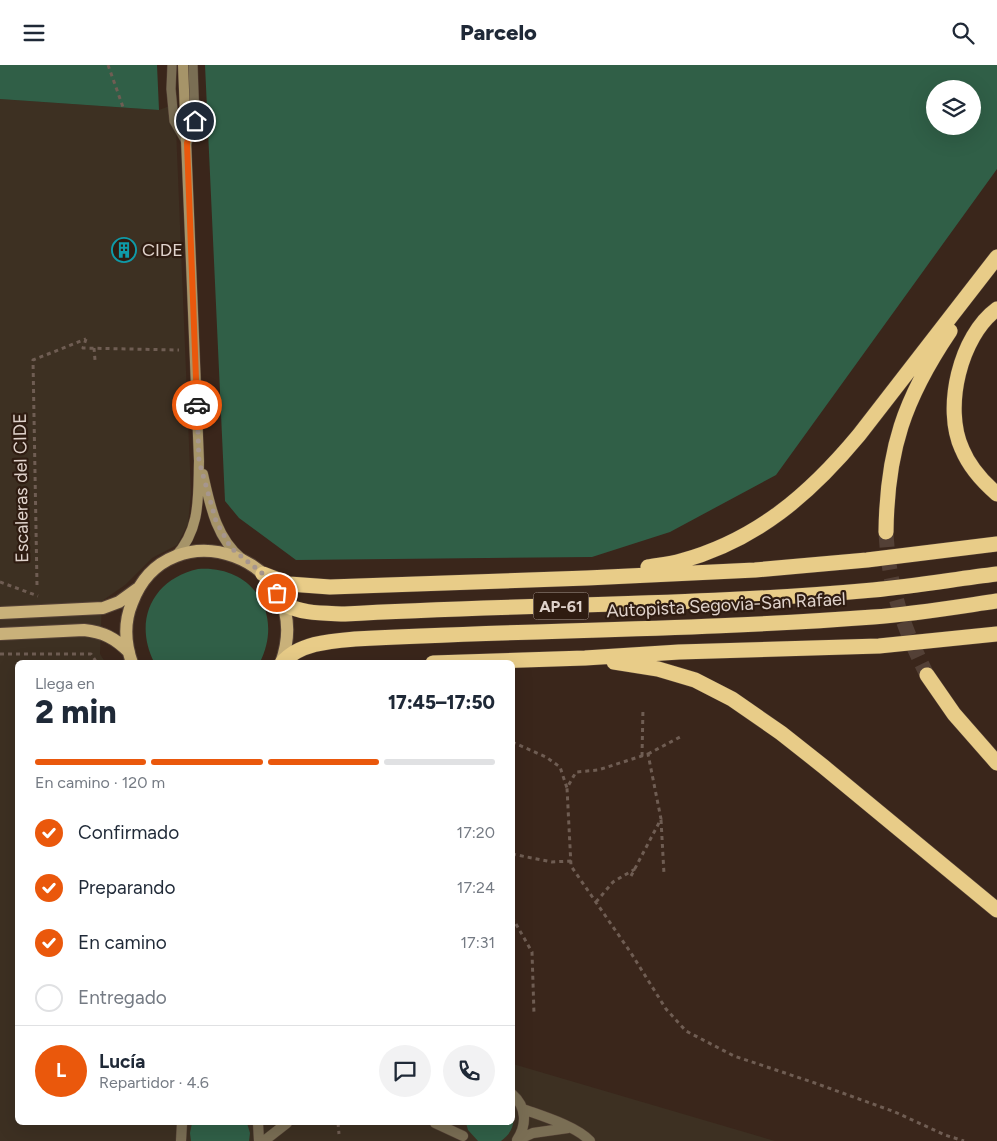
<!DOCTYPE html>
<html lang="es">
<head>
<meta charset="utf-8">
<style>
	body { margin:0; font-family:Figtree,sans-serif; background:#f2f2f3; color:#1f2937; height:100vh; display:flex; flex-direction:column; font-size:19px; white-space:nowrap }
	* { box-sizing:border-box; margin:0 }
	p { font-size:16px; color:#747a83 }
	.icon { flex:none; width:28px; height:28px; fill:none; stroke:currentColor; stroke-width:2; stroke-linecap:round; stroke-linejoin:round }
	.map { position:relative; flex:1; overflow:hidden }
	.panel { position:absolute; left:15px; top:595px; width:500px; height:465px; display:flex; flex-direction:column; background:#fff; border-radius:8px; box-shadow:0 5px 20px #0002 }
	.panel>* { flex:none }
	.fabs { position:absolute; left:926px; top:15px; display:grid; gap:10px }
	.fabs a { display:grid; place-items:center; width:55px; height:55px; border-radius:50%; background:#fff; box-shadow:0 5px 20px #0002; font-size:25px }
	.pin { position:absolute; display:grid; place-items:center; width:42px; height:42px; color:#fff; margin:-21px; border:2px solid #fff; border-radius:50%; box-shadow:0 1px 5px #0007 }
	.courier { position:absolute; display:grid; place-items:center; width:50px; height:50px; margin:-25px; border:4px solid #ea580c; border-radius:50%; background:#fff; color:#222; box-shadow:0 1px 6px #0007 }
	.head em { font-style:normal; font-weight:800 }
	.head div { display:flex; flex-direction:column-reverse }
	.head { display:flex; align-items:center; justify-content:space-between; height:85px; padding:0 20px }
	h1 { font-size:32px; font-weight:800; line-height:38px }
	.bar { display:grid; grid-template-columns:repeat(4,1fr); gap:8px 5px; align-content:center; height:60px; padding:0 20px }
	.bar i { height:6px; border-radius:4px; background:#e0e1e3 }
	.bar .selected { background:#ea580c }
	.bar p { grid-column:span 4 }
	.line { display:flex; align-items:center; gap:12px; padding:0 20px; border-top:1px solid #e0e1e3 }
	.line div { flex:1 }
	.round { display:grid; place-items:center; flex:none; width:52px; height:52px; border-radius:26px; background:#f2f2f3 }
	ol { padding:0 20px; list-style:none }
	li { display:flex; align-items:center; gap:15px; height:55px }
	li p { margin-inline-start:auto }
	li .icon { padding:5px; border-radius:50%; background:#ea580c; color:#fff; stroke-width:4 }
	li:last-child { color:#747a83 }
	li i { width:28px; height:28px; border:2px solid #e0e1e3; border-radius:50% }
	header { display:flex; justify-content:space-between; align-items:center; height:65px; padding:0 20px; background:#fff; font-size:22px; font-weight:800 }
	.map>svg:first-child { display:block }
	.industrial { fill:#3d3022 }
	.green { fill:#305f47; fill-rule:evenodd }
	.lines { fill:none; stroke-linecap:round; stroke-linejoin:round }
	.highway-tunnel { stroke:#534036; stroke-width:15; stroke-dasharray:15 8; stroke-linecap:butt }
	.lane-casing { stroke:#554237; stroke-width:10 }
	.street-casing { stroke:#554237; stroke-width:11 }
	.secondary-casing { stroke:#554237; stroke-width:11 }
	.primary-casing { stroke:#554237; stroke-width:14 }
	.highway-casing { stroke:#554237; stroke-width:16 }
	.path { stroke:#6f5d53; stroke-width:3; stroke-dasharray:4 4; stroke-linecap:butt }
	.lane { stroke:#7a6e54; stroke-width:9 }
	.street { stroke:#7a6e54; stroke-width:10 }
	.secondary { stroke:#a69469; stroke-width:10 }
	.primary { stroke:#c9b17a; stroke-width:12 }
	.highway { stroke:#e8cc88; stroke-width:15 }
	.done { stroke:#a6968e; stroke-width:5; stroke-dasharray:0 9 }
	.route { stroke:#ea580c; stroke-width:6 }
	.labels { text-anchor:middle; stroke-width:4.5; stroke-linejoin:round; paint-order:stroke }
	.shield { fill:#2f1c11; stroke:#ab9c94; stroke-width:1 }
	.shield-label { font-size:16px; font-weight:bold; fill:#e0d3cc }
	.poi-label { font-size:18px; fill:#e0d3cc; stroke:#2f1c11; text-anchor:start }
	.street-label { font-size:18px; fill:#e0d3cc; stroke:#2f1c11 }
</style>
</head>
<body>
<header><svg class="icon" aria-label="menu" viewBox="0 0 24 24"><path d="M4 6h16M4 12h16M4 18h16"/></svg>Parcelo<svg class="icon" aria-label="search" viewBox="0 0 24 24"><circle cx="10" cy="10" r="6"/><path d="M15 15l6 6"/></svg></header>
<div class="map">
<svg width="997" height="1076" viewBox="0 0 997 1076">
	<rect width="100%" height="100%" fill="#3a261b"/>
	<path class="industrial" d="M0 34 159 45 175 39 191 428 188 459 177 480 152 493 125 520 102 536 100 589 105 597 18 598V1058H512L513 999 775 1076H0Z"/>
	<path class="green" d="M0 0H157L159 45 0 34Z
		M205 0H997V104L776 410 670 467 592 492 296 495 239 453 225 436ZM935 24H972V61H935Z
		M198 504C253 500 284 549 260 597H154C133 555 153 514 198 504Z
		M513 1048C515 1060 511 1069 501 1076H478L468 1065 466 1058H512Z
		M192 1058H247L250 1068 249 1076H191L190 1068Z"/>
	<g class="lines">
		<path class="highway-tunnel" d="M886 467C889 524 902 559 927 610"/>
		<defs>
			<path id="lane" d="M172 0 171 24 174 56 187 78
				M187 78 195 56 193 0"/>
			<path id="street" d="M512 1029C527 1042 527 1060 517 1075
				M523 1044C542 1051 576 1061 590 1076
				M258 1058 259 1076
				M435 1058 463 1071
				M517 1075 533 1068 568 1063
				M181 1076 182 1058
				M264 1076 287 1058"/>
			<path id="secondary" d="M203 409C210 440 216 473 242 494
				M175 492C201 464 198 432 199 396L183 0"/>
			<path id="primary" d="M0 548 103 543 119 537 137 524
				M0 569 84 565C103 567 115 573 129 587
				M132 598C125 578 124 557 132 538 168 440 319 492 281 598"/>
			<path id="highway" d="M997 244C960 271 943 343 962 384 969 401 983 417 997 429
				M886 467C887 385 904 334 950 266
				M648 502C659 500 671 499 681 496 757 475 810 429 859 370L997 192
				M263 509 289 519 330 522 587 513 755 505 867 495 997 479
				M282 538C300 549 325 548 345 549 521 539 698 541 873 525 915 521 956 514 997 509
				M614 597 658 604 695 615 732 634 781 668 824 702 997 845
				M282 598C299 578 331 576 355 574 528 565 701 565 873 552 915 549 956 542 997 536
				M433 598 585 593 679 587 879 581 997 569
				M927 610 954 649 997 698"/>
		</defs>
		<use href="#lane" class="lane-casing"/>
		<use href="#street" class="street-casing"/>
		<use href="#secondary" class="secondary-casing"/>
		<use href="#primary" class="primary-casing"/>
		<use href="#highway" class="highway-casing"/>
		<path class="path" d="M108 0 123 42
			M86 274 83 283 179 285
			M94 283 95 295
			M0 517 38 531
			M37 520 33 295 86 274
			M0 589H91L97 598
			M512 677 546 692 560 702 567 723
			M648 689 682 671
			M642 691 643 643
			M661 755 664 809
			M512 789 552 797 571 796
			M631 811 661 754 648 689 598 705 576 707 567 723 571 801 631 888 666 944 686 966 734 991 812 1017 895 1047 945 1070 964 1076
			M596 837 613 817 635 804
			M512 852 532 887 534 949
			M338 1058 339 1069"/>
		<use href="#lane" class="lane"/>
		<use href="#street" class="street"/>
		<use href="#secondary" class="secondary"/>
		<use href="#primary" class="primary"/>
		<use href="#highway" class="highway"/>
	</g>
	<g class="lines">
		<path class="done" d="M197 340 199 396 216 456 231 483 263 509 277 528"/>
		<path class="route" d="M195 56 187 78 197 340"/>
	</g>
	<defs>
		<symbol id="building-ring" viewBox="-11 -11 22 22"><circle r="9.5" fill="#2f1c11" stroke="#0f9aa8" stroke-width="1.5"/><path d="M-4-6H4V6H1V3H-1V6H-4ZM-2.5-4.3h1.7v1.8h-1.7ZM.8-4.3h1.7v1.8H.8ZM-2.5-1h1.7V.8h-1.7ZM.8-1h1.7V.8H.8Z" fill="#0f9aa8"/></symbol>
	</defs>
	<g fill-rule="evenodd">
		<use href="#building-ring" x="110" y="171" width="28" height="28"/>
	</g>
	<g class="labels">
		<rect class="shield" x="533.5" y="527.5" width="55" height="27" rx="4"/>
		<g class="shield-label">
			<text x="561" y="547">AP-61</text>
		</g>
		<g class="poi-label">
			<text x="142" y="191">CIDE</text>
		</g>
		<g class="street-label">
			<text transform="translate(21 423) rotate(-91)" y="6">Escaleras del CIDE</text>
			<text transform="translate(726 540) rotate(-3)" y="6">Autopista Segovia-San Rafael</text>
		</g>
	</g>
</svg>
<div class="fabs">
<a><svg class="icon" aria-label="layers" viewBox="0 0 24 24"><path d="M12 4l9 5-9 5-9-5zM3 14l9 5 9-5"/></svg></a>
</div>
<div class="pin" style="left:277px;top:528px;background:#ea580c"><svg class="icon" aria-label="bag" viewBox="0 0 24 24"><path d="M5 8h14l-1 12H6zM9 8a3 3 0 0 1 6 0"/></svg></div>
<div class="pin" style="left:195px;top:56px;background:#1f2937"><svg class="icon" aria-label="home" viewBox="0 0 24 24"><path d="M3 11l9-7 9 7M6 9v11h12V9"/></svg></div>
<div class="courier" style="left:197px;top:340px"><svg class="icon" aria-label="car" viewBox="0 0 24 24"><path d="M5 17H2v-5l4-1 3-4h7l3 4 3 1v5h-3M9 17h6M6 11h13"/><circle cx="7" cy="17" r="2"/><circle cx="17" cy="17" r="2"/></svg></div>
<section class="panel">
<div class="head"><div><h1>2 min</h1><p>Llega en</p></div><em>17:45–17:50</em></div>
<div class="bar"><i class="selected"></i><i class="selected"></i><i class="selected"></i><i></i><p>En camino · 120 m</p></div>
<ol>
<li><svg class="icon" aria-label="check" viewBox="0 0 24 24"><path d="M5 12l5 5 9-10"/></svg>Confirmado<p>17:20</p></li>
<li><svg class="icon" aria-label="check" viewBox="0 0 24 24"><path d="M5 12l5 5 9-10"/></svg>Preparando<p>17:24</p></li>
<li><svg class="icon" aria-label="check" viewBox="0 0 24 24"><path d="M5 12l5 5 9-10"/></svg>En camino<p>17:31</p></li>
<li><i></i>Entregado</li>
</ol>
<div class="line" style="height:90px"><b class="round" style="background:#ea580c;color:#fff">L</b><div><b>Lucía</b><p>Repartidor · 4.6</p></div><a class="round"><svg class="icon" aria-label="chat" viewBox="0 0 24 24"><path d="M4 5h16v11H9l-5 4z"/></svg></a><a class="round"><svg class="icon" aria-label="phone" viewBox="0 0 24 24"><path d="M5 4h4l2 5-3 2q2 4 5 5l2-3 5 2v4C11 20 4 13 5 4z"/></svg></a></div>
</section>
</div>
</body>
</html>
